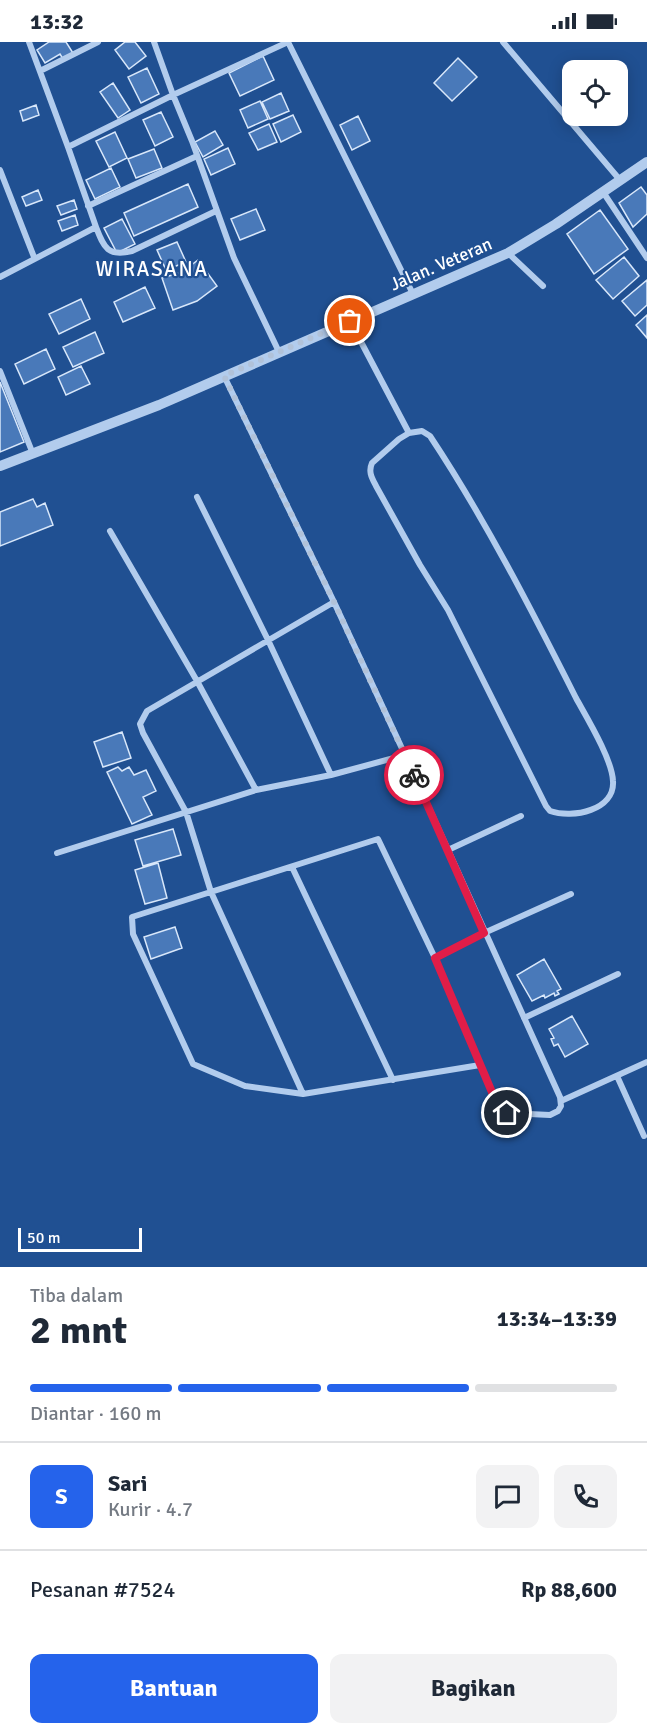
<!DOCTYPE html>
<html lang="id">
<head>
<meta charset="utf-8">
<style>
	body { margin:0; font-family:Signika,sans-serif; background:#f2f2f3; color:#1f2937; height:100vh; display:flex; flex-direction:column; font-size:22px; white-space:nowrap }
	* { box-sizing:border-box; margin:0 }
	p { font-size:20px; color:#747a83 }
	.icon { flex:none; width:33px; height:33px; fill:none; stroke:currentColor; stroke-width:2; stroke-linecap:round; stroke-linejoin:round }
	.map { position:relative; height:1225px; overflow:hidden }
	.panel { display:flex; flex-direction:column; background:#fff; flex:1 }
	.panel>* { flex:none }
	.buttons { position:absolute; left:562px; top:18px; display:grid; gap:12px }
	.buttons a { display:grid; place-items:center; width:66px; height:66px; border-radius:12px; background:#fff; box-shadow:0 3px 15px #0003; font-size:30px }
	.scale { position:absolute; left:18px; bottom:15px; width:124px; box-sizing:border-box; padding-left:6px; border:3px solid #fff; border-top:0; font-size:16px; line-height:21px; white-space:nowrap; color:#fff; -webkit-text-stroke:4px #205092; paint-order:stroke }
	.pin { position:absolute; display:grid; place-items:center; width:51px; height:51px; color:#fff; margin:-26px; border:3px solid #fff; border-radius:50%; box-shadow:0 2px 6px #0007 }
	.courier { position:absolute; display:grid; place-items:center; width:60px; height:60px; margin:-30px; border:4px solid #e11d48; border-radius:50%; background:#fff; color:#222; box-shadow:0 2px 8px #0007 }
	.summary em { font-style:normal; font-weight:700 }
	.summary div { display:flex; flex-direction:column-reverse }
	.summary { display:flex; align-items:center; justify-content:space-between; height:102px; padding:0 30px }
	h1 { font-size:39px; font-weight:700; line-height:45px }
	.bar { display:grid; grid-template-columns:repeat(4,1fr); gap:9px 6px; align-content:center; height:72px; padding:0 30px }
	.bar i { height:8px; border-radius:4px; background:#e0e1e3 }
	.bar .on { background:#2563eb }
	.bar p { grid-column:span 4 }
	.line { display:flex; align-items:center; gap:15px; padding:0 30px; border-top:2px solid #e0e1e3 }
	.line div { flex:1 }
	.round { display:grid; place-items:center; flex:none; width:63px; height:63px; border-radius:12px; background:#f2f2f3 }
	.primary-button { display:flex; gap:12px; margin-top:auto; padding:12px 30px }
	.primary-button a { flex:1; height:69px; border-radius:12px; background:#2563eb; color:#fff; font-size:24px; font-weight:700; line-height:69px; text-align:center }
	.primary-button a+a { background:#f2f2f3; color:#1f2937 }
	.status { display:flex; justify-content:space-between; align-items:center; height:42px; padding:0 30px; background:#fff; direction:ltr }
	.status svg { height:16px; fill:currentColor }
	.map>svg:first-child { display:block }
	.building { fill:#4979b9; stroke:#d8e7fa; stroke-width:1.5 }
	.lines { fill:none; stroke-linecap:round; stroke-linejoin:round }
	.minor { stroke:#b2cced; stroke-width:6 }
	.tertiary { stroke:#b2cced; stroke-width:10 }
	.done { stroke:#b1c2d9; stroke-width:6; stroke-dasharray:0 10.8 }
	.route { stroke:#e11d48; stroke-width:8 }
	.labels { text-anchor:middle; stroke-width:4.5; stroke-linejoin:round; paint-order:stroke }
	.street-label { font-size:18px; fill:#fff; stroke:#205092 }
	.quarter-label { font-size:21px; letter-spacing:1.5px; fill:#fff; stroke:#205092 }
</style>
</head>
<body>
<div class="status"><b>13:32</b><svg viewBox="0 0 49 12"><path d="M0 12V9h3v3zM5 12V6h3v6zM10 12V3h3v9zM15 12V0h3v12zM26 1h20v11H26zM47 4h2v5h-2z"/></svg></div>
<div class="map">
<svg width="647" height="1225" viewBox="0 0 647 1225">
	<rect width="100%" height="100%" fill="#205092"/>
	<path class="building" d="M49 0H66L73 11 63 17 60 12 45 21 37 8Z
		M125 0H135L146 14 129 27 115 8Z
		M263 14 274 38 240 54 229 31Z
		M458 16 477 35 452 59 434 41Z
		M147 26 159 52 141 61 128 35Z
		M113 41 130 68 118 76 100 50Z
		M281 51 289 69 270 77 262 60Z
		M260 59 268 77 248 86 240 68Z
		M36 63 39 73 23 79 20 69Z
		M161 70 173 95 155 104 143 78Z
		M293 73 301 90 281 100 273 82Z
		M358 74 370 99 352 108 340 83Z
		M269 82 277 100 258 108 249 91Z
		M215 89 223 103 203 115 195 100Z
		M115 90 127 116 109 125 96 99Z
		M228 106 235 122 211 133 204 117Z
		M154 107 162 126 136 136 128 117Z
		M111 126 120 145 95 157 86 138Z
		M188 142 198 165 134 194 124 171Z
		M641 145 647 153V172L633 185 619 161Z
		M38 148 42 158 26 164 22 155Z
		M74 158 77 167 61 173 57 164Z
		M256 167 265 188 240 198 231 177Z
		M600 168 628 207 594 232 567 192Z
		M75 173 78 183 62 189 58 179Z
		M122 177 135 202 117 211 104 186Z
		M177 200 186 220 166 228 157 208Z
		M624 215 639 234 613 257 596 238Z
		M198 218 217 244 197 259 173 268 162 236 182 230Z
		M647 238V263L635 274 622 259Z
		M145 245 155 266 123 280 114 260Z
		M81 257 90 277 59 292 49 272Z
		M647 273V296L636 283Z
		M95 290 104 311 73 325 63 305Z
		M46 307 55 327 24 342 15 322Z
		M81 324 90 342 66 353 58 335Z
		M0 340 24 400 0 410Z
		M33 457 37 465 45 461 53 483 0 504V470Z
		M122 690 131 716 103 725 94 700Z
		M118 725 122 729 129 725 134 733 146 728 156 749 143 755 152 773 132 782 107 730Z
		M173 787 181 813 143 824 135 798Z
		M158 821 167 856 145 862 135 828Z
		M175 885 182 906 151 917 144 895Z
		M544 917 561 947 557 949 559 952 555 954 554 951 545 956 544 953 532 959 517 933Z
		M572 974 588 1002 565 1015 558 1002 554 1004 551 997 554 996 549 987Z"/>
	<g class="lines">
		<path class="minor" d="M154 0 173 53 288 0
			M288 0 413 252
			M503 0 620 138
			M40 29 98 0
			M68 105 173 53 192 99 234 216 279 310
			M0 128 34 215
			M603 150 647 216
			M88 164 197 114
			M96 185C104 206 108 215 132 209L216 169
			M508 211 543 244
			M0 235 96 185 68 105 29 0
			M350 279 409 391 422 389 430 394C485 477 531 567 576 656 587 676 612 717 613 739 615 768 573 777 550 769L546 764 448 568 420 523 376 444C372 436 368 430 372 421L399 397 409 391
			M0 329 33 412
			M197 455 268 598 331 733
			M110 489 197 639 256 748 331 733 405 713 334 560 224 334
			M405 713 560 1055 561 1064 558 1069 550 1073 507 1071 497 1062 435 916 378 797 132 875 133 892 193 1022 245 1044 303 1052 480 1023
			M448 808 521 774
			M57 811 256 748
			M292 825 393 1038
			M435 916 484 891 571 852
			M524 976 618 932
			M617 1034 644 1094
			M303 1052 211 850 186 770 143 691 140 682 147 669 334 560
			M561 1059 647 1020"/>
		<path class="tertiary" d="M0 424 159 363 508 211 556 182 647 120"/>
	</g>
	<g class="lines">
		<path class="done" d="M350 279 224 334 334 560 414 733"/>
		<path class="route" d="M414 733 484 891 435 916 497 1062 507 1071"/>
	</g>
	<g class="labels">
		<g class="street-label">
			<text transform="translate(441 222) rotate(-23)" y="6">Jalan. Veteran</text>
		</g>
		<g class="quarter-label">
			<text x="152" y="234">WIRASANA</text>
		</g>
	</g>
</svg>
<div class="buttons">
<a><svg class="icon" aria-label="locate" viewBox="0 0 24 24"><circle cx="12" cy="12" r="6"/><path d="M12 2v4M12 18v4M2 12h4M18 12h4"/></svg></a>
</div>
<div class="scale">50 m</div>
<div class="pin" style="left:350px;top:279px;background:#ea580c"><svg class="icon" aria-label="bag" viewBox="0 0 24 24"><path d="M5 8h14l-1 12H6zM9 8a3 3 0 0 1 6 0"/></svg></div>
<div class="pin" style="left:507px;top:1071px;background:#1f2937"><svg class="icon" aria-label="home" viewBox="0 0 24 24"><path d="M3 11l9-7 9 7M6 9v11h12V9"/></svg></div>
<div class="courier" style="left:414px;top:733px"><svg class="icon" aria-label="bike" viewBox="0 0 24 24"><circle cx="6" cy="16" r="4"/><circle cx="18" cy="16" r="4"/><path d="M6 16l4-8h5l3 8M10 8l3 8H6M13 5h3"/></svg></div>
</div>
<section class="panel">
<div class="summary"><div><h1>2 mnt</h1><p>Tiba dalam</p></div><em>13:34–13:39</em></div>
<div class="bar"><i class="on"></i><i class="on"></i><i class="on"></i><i></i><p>Diantar · 160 m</p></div>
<div class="line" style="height:108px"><b class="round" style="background:#2563eb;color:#fff">S</b><div><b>Sari</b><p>Kurir · 4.7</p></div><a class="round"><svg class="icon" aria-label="chat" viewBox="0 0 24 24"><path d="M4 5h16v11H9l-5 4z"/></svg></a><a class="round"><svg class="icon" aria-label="phone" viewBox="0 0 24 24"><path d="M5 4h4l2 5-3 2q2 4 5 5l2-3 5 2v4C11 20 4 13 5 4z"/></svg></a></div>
<div class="line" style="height:78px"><div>Pesanan #7524</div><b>Rp 88,600</b></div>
<div class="primary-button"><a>Bantuan</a><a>Bagikan</a></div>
</section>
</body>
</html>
